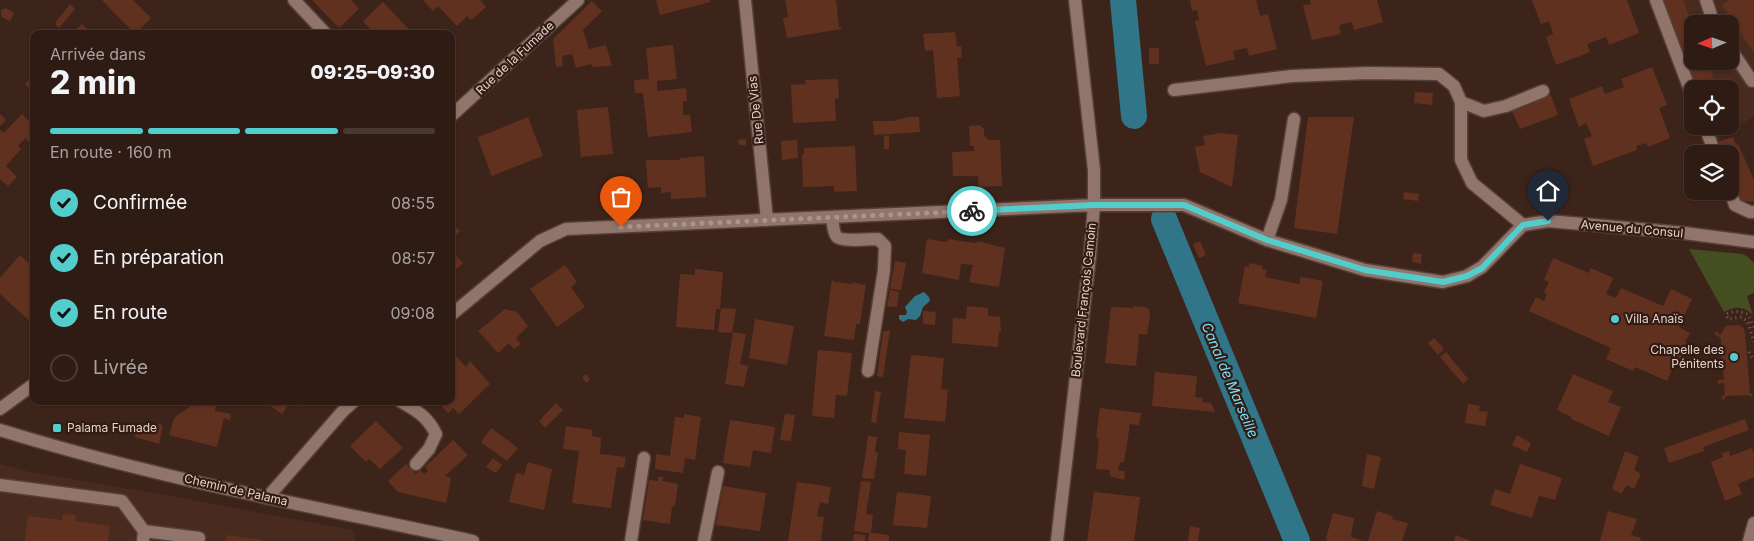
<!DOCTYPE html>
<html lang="fr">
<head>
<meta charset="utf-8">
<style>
	body { margin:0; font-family:Inter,sans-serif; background:#3a2822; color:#f1f3f6; height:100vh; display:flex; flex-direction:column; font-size:19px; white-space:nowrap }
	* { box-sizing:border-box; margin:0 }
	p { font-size:16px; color:#a7a1a0 }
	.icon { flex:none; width:28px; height:28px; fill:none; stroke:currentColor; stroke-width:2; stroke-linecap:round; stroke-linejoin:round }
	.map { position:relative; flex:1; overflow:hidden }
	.drawer { position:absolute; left:30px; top:30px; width:425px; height:375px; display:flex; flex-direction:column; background:#2e1b14; border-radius:10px; box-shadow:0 1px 4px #0004,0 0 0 1px #493934 }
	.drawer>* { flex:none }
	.needle { width:32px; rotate:268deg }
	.controls { position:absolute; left:1684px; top:15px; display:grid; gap:10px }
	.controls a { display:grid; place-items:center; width:55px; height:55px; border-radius:10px; background:#2e1b14; box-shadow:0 1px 4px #0004,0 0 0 1px #493934; font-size:25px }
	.pin { position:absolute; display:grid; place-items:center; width:42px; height:42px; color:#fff; margin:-51px -21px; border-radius:50% 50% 50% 0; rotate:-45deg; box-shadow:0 0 5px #0007 }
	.pin .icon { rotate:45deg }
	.courier { position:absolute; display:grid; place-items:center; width:50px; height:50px; margin:-25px; border:4px solid #53cdcb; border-radius:50%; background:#fff; color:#222; box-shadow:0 1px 6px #0007 }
	.overview em { font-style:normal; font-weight:800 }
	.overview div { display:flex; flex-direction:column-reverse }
	.overview { display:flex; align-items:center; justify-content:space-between; height:85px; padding:0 20px }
	h1 { font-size:32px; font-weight:800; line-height:38px }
	.bar { display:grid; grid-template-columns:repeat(4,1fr); gap:8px 5px; align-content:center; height:60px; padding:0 20px }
	.bar i { height:6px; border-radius:4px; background:#493934 }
	.bar .active { background:#53cdcb }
	.bar p { grid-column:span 4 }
	ol { padding:0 20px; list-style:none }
	li { display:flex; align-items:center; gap:15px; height:55px }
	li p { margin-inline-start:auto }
	li .icon { padding:5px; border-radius:50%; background:#53cdcb; color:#111; stroke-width:4 }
	li:last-child { color:#a7a1a0 }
	li i { width:28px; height:28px; border:2px solid #493934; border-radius:50% }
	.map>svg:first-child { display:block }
	.built { fill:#492a1e; fill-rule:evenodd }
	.green { fill:#454e20 }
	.water { fill:#307588 }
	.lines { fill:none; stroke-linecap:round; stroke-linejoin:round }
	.canal { stroke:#307588; stroke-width:26 }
	.building { fill:#61311f }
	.lane-casing { stroke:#554039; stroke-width:15 }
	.street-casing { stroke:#554039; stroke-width:15 }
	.path { stroke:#7a645c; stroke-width:3; stroke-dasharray:1 4; stroke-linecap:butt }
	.lane { stroke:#92756a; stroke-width:12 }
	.street { stroke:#92756a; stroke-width:12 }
	.done { stroke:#a9958e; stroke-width:5; stroke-dasharray:0 9 }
	.route { stroke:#53cdcb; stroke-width:6 }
	.poi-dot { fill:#53cdcb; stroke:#321b12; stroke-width:2 }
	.labels { text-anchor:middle; stroke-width:4.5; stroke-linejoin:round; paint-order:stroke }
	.street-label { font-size:12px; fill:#e3d2cc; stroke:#321b12 }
	.poi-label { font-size:12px; fill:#e3d2cc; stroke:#321b12; text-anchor:start }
	.water-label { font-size:14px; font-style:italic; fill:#78dffd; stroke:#321b12 }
</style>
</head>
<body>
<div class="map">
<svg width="1754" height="541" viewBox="0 0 1754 541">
	<rect width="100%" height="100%" fill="#3d241b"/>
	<path class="built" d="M1662 0H1754V116L1717 140 1711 126H1730V89H1696ZM1692 24H1730V61H1692Z
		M0 464 30 472 160 494 352 530 356 541H0Z"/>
	<path class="green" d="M1689 249 1743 254 1748 257 1754 263V293L1747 296 1753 315C1743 306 1736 306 1724 312Z"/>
	<path class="water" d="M924 292 929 297 930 301 923 307 920 316 916 320 908 319 903 322 899 319V315H906L907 312 905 307 915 296Z"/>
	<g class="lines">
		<path class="canal" d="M1123 0 1134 116
			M1164 219 1297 541"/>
	</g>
	<path class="building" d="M102 0H133L151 18 135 34Z
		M312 0H351L359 9 339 28Z
		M423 0H480L486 7 471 20 467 16 457 26 438 6 433 11Z
		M656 0H710V2L660 15Z
		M785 0H836L839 27H841V29L787 38 783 18 788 17Z
		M1190 0H1256L1260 16 1268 14 1277 49 1249 56 1247 48 1233 51 1235 59 1206 66 1195 21 1199 20 1197 10 1192 11Z
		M1310 0H1377L1383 22 1354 30 1352 22 1339 25 1341 34 1312 40 1303 5 1311 4Z
		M1532 0H1627L1639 33 1609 45 1606 37 1587 44 1590 52 1556 65 1546 37 1553 34 1549 21 1541 24Z
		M1663 0H1683L1692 24V61H1707L1717 89H1697Z
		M1729 0H1754V53L1722 5Z
		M592 1 602 11 583 30 589 49 606 45 612 66 592 67 591 64 576 68 572 54 562 56 563 66 556 67 553 39Z
		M383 2 413 34H375L363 21Z
		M70 4 75 9 59 28 55 23Z
		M6 8 14 13 10 21 2 17 1 14V10Z
		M82 24 90 32 87 34H71Z
		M955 32 957 46H961L962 57 957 58 960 96 937 98 933 50 925 51 923 34Z
		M673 45 677 79 657 81V91L686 88 687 101H683V115H690L692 132 648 137 643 93H635L634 80 649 79 646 48Z
		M1149 48H1159V64H1149Z
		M1652 67 1667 105 1659 108 1670 138 1648 147 1646 143 1636 146 1637 150 1593 166 1584 139 1592 136 1586 123 1579 127 1569 99 1602 86 1605 94 1624 87 1621 79Z
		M33 76 34 90 32 91 25 84Z
		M838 79 839 98 835 99 836 121 793 123 791 85 806 84 805 80Z
		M1415 92 1433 93 1432 105 1414 103Z
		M1551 95 1558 115 1520 129 1512 111Z
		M608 107 613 154 581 157 577 110Z
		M0 114 6 120 0 126Z
		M22 114 34 126V143L32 145 25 138 18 146 21 149 6 166 17 177 8 186 0 179V130L4 133Z
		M528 117 543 156 494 175V176L492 177 477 136 479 137Z
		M908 117H919L920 132 874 135 873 121H893Z
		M1308 117H1354L1337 234 1294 228Z
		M979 125 984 129V136L989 140H1000L1002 186 979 187 978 176H953L952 152 974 151V146H970L969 126Z
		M1711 126H1735L1714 134Z
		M1221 133 1238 135 1232 187 1200 172 1195 147 1205 145 1203 136Z
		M889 135V149H884V136Z
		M1733 137 1736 145 1738 144 1754 180V202L1741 201 1730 174V154H1722L1717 142Z
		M746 139V145H739L738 140Z
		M797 140 798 158 782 160 781 141Z
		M855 146 857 191 834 192V186L803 187 802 154H804V148Z
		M704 156 706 197 671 199V192L661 193V187L648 188 646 160H680V158Z
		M1404 192 1419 194 1418 201 1403 199Z
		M451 222 460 231 451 240Z
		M927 239 947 242 948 239 975 243 978 241 1005 248 999 287 969 282 973 265 961 264 959 280 922 273Z
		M1200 241 1206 255 1199 258 1193 244Z
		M451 250 463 263 451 274Z
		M1413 253 1422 254 1421 264 1412 262Z
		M20 255 34 268V325L0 294V278Z
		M1553 258 1589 273 1591 268 1613 278 1606 294 1616 298 1621 288 1663 306 1671 289 1692 299 1679 327 1690 333 1685 342 1689 344 1678 365 1675 363 1667 381 1635 367 1633 371 1606 359 1611 348 1529 311 1536 297 1544 301 1547 294 1544 292 1549 282 1544 280Z
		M895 261 906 263 901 290 890 289Z
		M1249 263 1263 266 1262 269 1267 270 1265 277 1299 284 1301 277 1323 281 1316 318 1238 303 1245 266 1249 267Z
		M565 265 577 282 571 287 585 307 557 327 530 289Z
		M695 269 723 272 720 309H716L714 330 676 327 680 274 695 275Z
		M832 280 835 282 852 284 853 282 863 285 866 284 860 324H856L854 340 824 336Z
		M890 290 899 292 897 307 887 306Z
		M967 306 988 308V316L1000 317 1001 331 999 332 998 347 952 343 953 318 966 319Z
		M1134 306 1145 307 1149 309 1150 315 1147 335 1139 334 1136 366 1105 363 1111 307 1134 308Z
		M721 308 736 309 732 333 718 332Z
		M505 309 517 312 528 326 516 338 521 344 514 349 509 343 498 353 478 331Z
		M923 311 936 312 935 325 923 324Z
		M755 319 794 326 787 365 749 358Z
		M1738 325 1743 327 1745 332 1750 393 1753 395 1752 397 1748 395 1726 396 1724 400 1721 398 1725 394 1724 383 1718 384V380H1724L1723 366H1717L1716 363H1722L1721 351H1716L1715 348H1721V338L1714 334 1717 331 1720 335 1726 326Z
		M890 330 883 377 877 376 883 332Z
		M733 332 746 334 740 364 748 366 744 387 725 384Z
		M1434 338 1444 349 1438 355 1428 343Z
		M818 350 852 353 847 396 836 395 834 418 812 416Z
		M1446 352 1468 379 1463 384 1440 357Z
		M453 353 466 367 470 361 490 384 459 414 453 408 448 413 437 401H451V354Z
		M911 355 944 358 941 389 948 390 945 422 904 418Z
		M1155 372 1197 376 1195 397 1203 398 1202 402 1211 403 1215 412 1152 406Z
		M586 374 590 379 586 383 582 377Z
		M1573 374 1613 391 1608 402 1621 407 1609 436 1571 419 1572 417 1557 410Z
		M875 391 881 392 876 423 871 422Z
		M263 401H291L282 414Z
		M293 401H304L300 407Z
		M201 403 216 406 215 411 231 414 230 420 224 418 217 447 169 435 174 418 192 405 199 407Z
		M556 403 563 410 545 428 539 421Z
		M1468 404 1480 406 1479 411 1488 412 1485 426 1465 423Z
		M1100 408 1141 413 1139 425 1130 424 1124 462H1120L1118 471H1125L1124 480 1110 476V470L1096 469 1099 439 1096 437Z
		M684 414 701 417 695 460 685 458 683 473 655 469 656 454 670 456 675 417 684 418Z
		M785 414 795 415 791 441 780 440Z
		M1745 419 1749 430 1703 447 1704 451 1669 463 1664 448Z
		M730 420 775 427 771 453 753 450 750 467 723 463Z
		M376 421 403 448 380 469 369 459 366 462 350 446Z
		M148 422 163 425 159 444 135 437 136 431Z
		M566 426 592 430V436L601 438 600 454 626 457 624 468 617 467 611 508 572 503 579 451 563 449Z
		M491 428 518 448 507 461 481 442Z
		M899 432 930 435 926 476 904 474 906 450 898 449Z
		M1517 435 1531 443 1527 452 1512 445Z
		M868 436 877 437 875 452 878 453 874 479 862 478Z
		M453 440 468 455 445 476 451 478 446 503 398 492 388 481 406 464 416 474 420 470 424 474 428 471 425 467Z
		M1752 448 1754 453V477L1738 484 1742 494 1725 501 1711 462 1723 457 1722 453 1729 451 1730 456Z
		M1625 451 1639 457 1634 470 1641 474 1634 489 1627 485 1621 494 1612 489Z
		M1367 454 1381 457 1374 489 1362 486Z
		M493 458 502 465 496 473 486 467Z
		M528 462 552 469 544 510 509 502 516 473 524 475Z
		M1520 464 1562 478 1555 500 1539 496 1532 518 1490 505 1495 489 1510 494Z
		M658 477H663L662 481 678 484 675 506 672 507 670 524 643 520 649 480 658 481Z
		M861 481 871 482 866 514 873 515 871 533 889 535V541H868L869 533 854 531Z
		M797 482 831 487 828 504 820 502 817 516 824 517 821 541H788Z
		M723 486 766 493 760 531 716 525Z
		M897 492 931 496 927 528 893 525Z
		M1094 492 1140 497 1134 541H1087Z
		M1377 511 1393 516 1392 519 1408 523 1402 541H1368Z
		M1608 511 1637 519 1631 535 1641 538 1640 541H1600Z
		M1333 513 1354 518 1351 537 1363 541H1327L1326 538Z
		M63 514 76 515 75 521 110 526 108 541H25L28 516 62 520Z
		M1190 526 1200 528 1198 541H1188Z
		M854 534 865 535V541H853Z
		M227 535 262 540V541H226Z
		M1456 535 1471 541H1454Z"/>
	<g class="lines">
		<defs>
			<path id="lane" d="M294 0 326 34
				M1706 0 1714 24
				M1730 48 1752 81 1754 80
				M1174 90 1292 76 1368 73 1439 74 1454 86 1461 102V160L1472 183 1523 225
				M1461 102 1484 111 1506 106 1543 91
				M832 217C833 223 833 233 837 237 843 242 870 239 878 239L885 246 884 270 868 371
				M1267 240 1281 200 1294 119
				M400 401C417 411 427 416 436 434L429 449 416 464
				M0 485 122 501 144 531 143 541
				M144 531 199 538 198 541
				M631 541 644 458
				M704 541 718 472"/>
			<path id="street" d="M745 0 767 220
				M1656 0 1692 95
				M451 116 578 0
				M1705 126 1715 154
				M1730 191 1735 205 1750 212H1754
				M451 315 540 241 566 229 1094 205H1184L1267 240 1365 270 1443 282 1467 276 1482 267 1523 225 1548 221 1684 233 1754 242
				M0 409 34 384
				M0 430C155 478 315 507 473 541
				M267 498 343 411 354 401
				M1057 541 1090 255 1094 205V170L1075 0
				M1749 541 1754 523"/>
		</defs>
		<use href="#lane" class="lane-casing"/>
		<use href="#street" class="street-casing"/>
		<path class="path" d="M1754 327 1748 314 1735 311 1726 314 1728 319 1742 317 1748 322 1754 342
			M1749 352 1754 361"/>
		<use href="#lane" class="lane"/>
		<use href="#street" class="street"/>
	</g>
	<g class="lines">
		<path class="done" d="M621 227 972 211"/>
		<path class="route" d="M972 211 1094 205H1184L1267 240 1365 270 1443 282 1467 276 1482 268 1523 225 1548 221"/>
	</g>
	<g class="poi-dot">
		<circle cx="1615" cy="319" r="5"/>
		<circle cx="1734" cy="357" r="5"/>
		<rect x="52" y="423" width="10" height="10" rx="2.5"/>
	</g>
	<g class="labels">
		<g class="street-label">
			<text transform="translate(515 58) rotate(-43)" y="4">Rue de la Fumade</text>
			<text transform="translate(756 110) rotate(-96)" y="4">Rue De Vias</text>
			<text transform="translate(1632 229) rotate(5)" y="4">Avenue du Consul</text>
			<text transform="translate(1084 300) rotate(-84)" y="4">Boulevard François Camoin</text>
			<text transform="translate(236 490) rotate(13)" y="4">Chemin de Palama</text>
		</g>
		<g class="poi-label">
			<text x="1625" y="323">Villa Anaïs</text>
			<text x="1724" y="354" text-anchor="end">Chapelle des<tspan x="1724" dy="14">Pénitents</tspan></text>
			<text x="67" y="432">Palama Fumade</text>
		</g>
		<g class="water-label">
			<text transform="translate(1230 380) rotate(67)" y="5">Canal de Marseille</text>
		</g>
	</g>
</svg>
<div class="controls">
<a><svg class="needle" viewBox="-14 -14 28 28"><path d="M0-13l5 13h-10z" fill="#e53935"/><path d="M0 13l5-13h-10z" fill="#a7a1a0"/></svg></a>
<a><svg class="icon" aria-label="locate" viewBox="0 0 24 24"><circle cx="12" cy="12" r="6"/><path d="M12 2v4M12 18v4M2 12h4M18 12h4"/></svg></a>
<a><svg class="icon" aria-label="layers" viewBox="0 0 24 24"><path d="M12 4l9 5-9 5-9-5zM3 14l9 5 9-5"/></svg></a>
</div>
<div class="pin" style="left:621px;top:227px;background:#ea580c"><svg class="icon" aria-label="bag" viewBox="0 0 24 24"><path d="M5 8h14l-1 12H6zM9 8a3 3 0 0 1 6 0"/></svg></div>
<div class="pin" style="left:1548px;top:221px;background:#1f2937"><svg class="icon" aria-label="home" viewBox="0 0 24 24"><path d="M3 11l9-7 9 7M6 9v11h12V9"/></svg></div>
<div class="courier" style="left:972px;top:211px"><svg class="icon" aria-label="bike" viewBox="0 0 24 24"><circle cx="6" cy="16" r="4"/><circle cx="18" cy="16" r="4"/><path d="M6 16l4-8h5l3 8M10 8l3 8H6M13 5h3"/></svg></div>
<section class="drawer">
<div class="overview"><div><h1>2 min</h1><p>Arrivée dans</p></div><em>09:25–09:30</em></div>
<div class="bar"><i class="active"></i><i class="active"></i><i class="active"></i><i></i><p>En route · 160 m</p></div>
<ol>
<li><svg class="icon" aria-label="check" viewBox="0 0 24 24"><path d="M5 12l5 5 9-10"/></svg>Confirmée<p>08:55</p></li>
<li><svg class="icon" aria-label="check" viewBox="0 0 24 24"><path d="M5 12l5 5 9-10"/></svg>En préparation<p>08:57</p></li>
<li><svg class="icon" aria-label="check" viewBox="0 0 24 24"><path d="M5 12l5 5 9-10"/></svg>En route<p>09:08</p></li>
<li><i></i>Livrée</li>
</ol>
</section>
</div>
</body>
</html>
